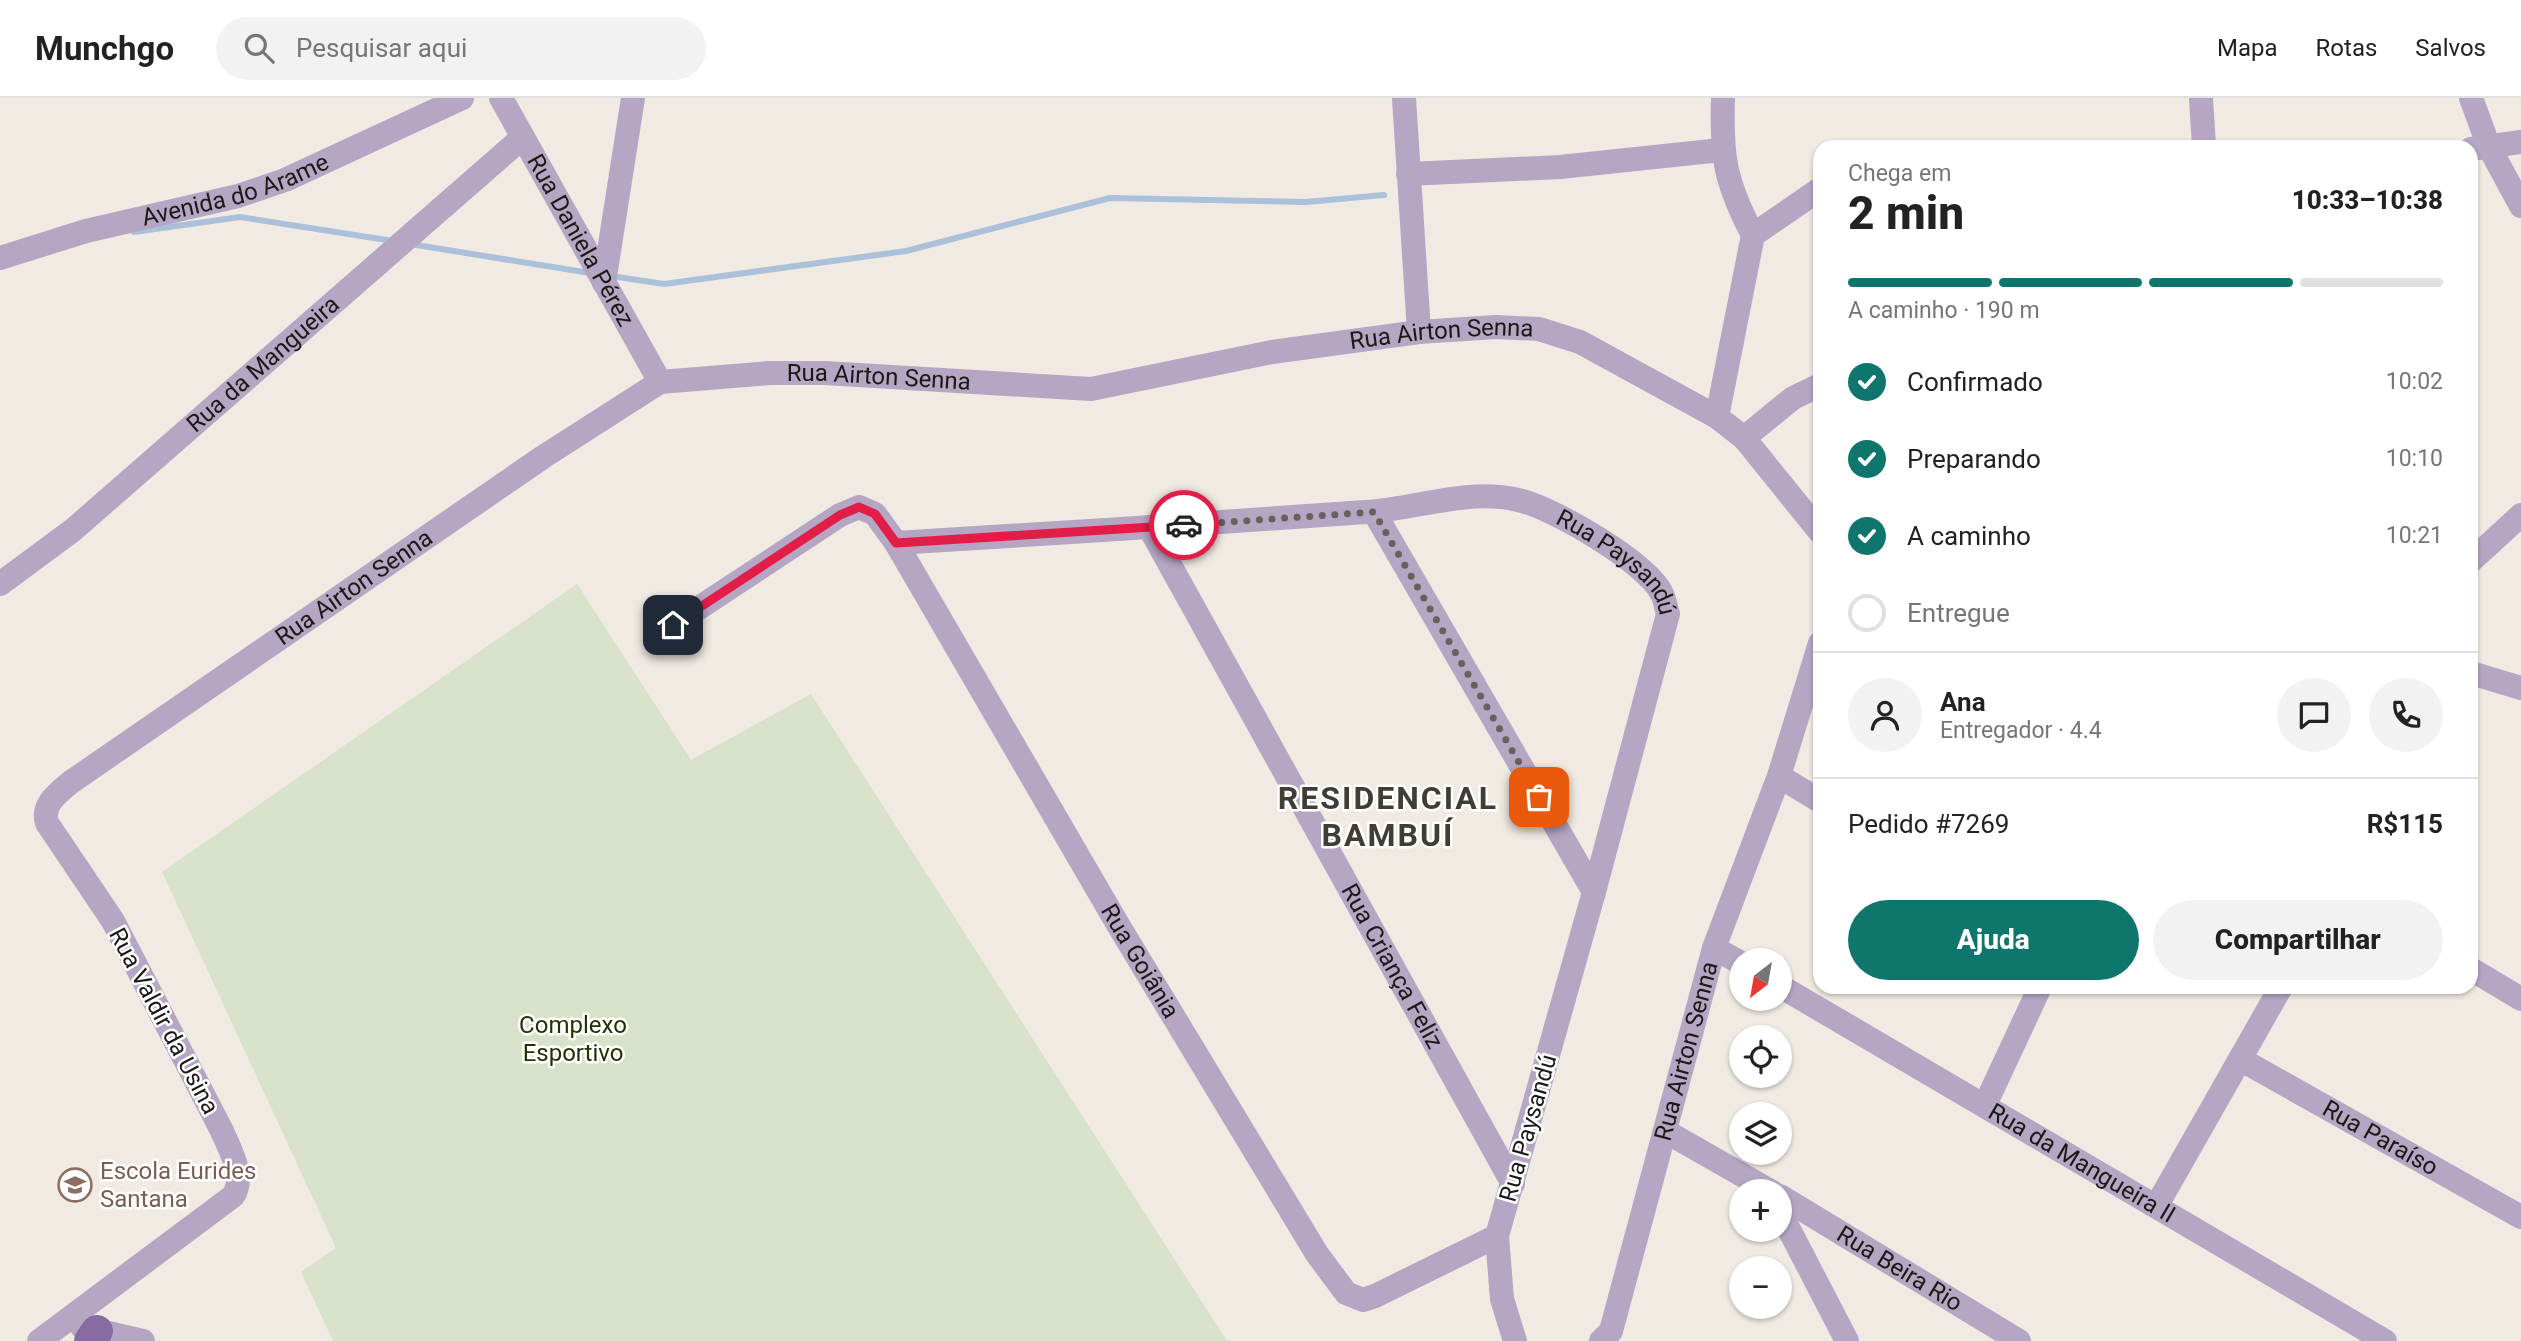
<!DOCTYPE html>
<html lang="pt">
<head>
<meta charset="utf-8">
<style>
	body { margin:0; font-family:Roboto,sans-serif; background:#f2f2f2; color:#222; height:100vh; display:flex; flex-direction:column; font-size:26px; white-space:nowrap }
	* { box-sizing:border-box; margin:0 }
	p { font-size:23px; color:#767676 }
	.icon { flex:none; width:38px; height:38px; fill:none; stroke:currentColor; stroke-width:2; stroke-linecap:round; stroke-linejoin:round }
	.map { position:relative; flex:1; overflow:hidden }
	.side { position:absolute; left:1813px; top:42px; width:665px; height:854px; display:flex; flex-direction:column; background:#fff; border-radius:21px; box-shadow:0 2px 5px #0004 }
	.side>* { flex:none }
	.needle { width:46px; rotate:211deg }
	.fabs { position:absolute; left:1729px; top:850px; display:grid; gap:14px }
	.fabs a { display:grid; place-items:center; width:63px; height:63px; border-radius:50%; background:#fff; box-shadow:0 2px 5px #0004; font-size:35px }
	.pin { position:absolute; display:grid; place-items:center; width:60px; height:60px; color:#fff; margin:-30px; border-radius:14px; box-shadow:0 4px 10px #0006 }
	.courier { position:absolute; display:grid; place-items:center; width:70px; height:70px; margin:-35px; border:5px solid #e11d48; border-radius:50%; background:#fff; color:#222; box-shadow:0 2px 9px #0007 }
	.headline em { font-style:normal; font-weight:800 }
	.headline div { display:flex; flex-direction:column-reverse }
	.headline { display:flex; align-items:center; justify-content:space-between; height:119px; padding:0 35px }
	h1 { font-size:46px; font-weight:800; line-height:52px }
	.bar { display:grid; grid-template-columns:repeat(4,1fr); gap:10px 7px; align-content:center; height:84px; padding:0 35px }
	.bar i { height:9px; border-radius:5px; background:#e0e0e0 }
	.bar .on { background:#0f766e }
	.bar p { grid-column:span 4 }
	.line { display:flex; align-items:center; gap:18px; padding:0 35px; border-top:2px solid #e0e0e0 }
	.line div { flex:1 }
	.round { display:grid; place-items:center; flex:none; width:74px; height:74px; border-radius:37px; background:#f2f2f2 }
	ol { padding:0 35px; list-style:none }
	li { display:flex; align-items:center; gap:21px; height:77px }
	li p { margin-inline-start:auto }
	li .icon { padding:7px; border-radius:50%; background:#0f766e; color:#fff; stroke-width:4 }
	li:last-child { color:#767676 }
	li i { width:38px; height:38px; border:4px solid #e0e0e0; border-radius:50% }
	.cta { display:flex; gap:14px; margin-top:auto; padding:14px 35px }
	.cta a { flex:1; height:80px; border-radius:42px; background:#0f766e; color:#fff; font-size:28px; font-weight:800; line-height:80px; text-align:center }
	.cta a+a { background:#f2f2f2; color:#222 }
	header { display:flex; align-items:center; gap:42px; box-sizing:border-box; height:98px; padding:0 35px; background:#fff; border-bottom:2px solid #e0e0e0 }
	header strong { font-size:33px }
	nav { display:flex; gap:38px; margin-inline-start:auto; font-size:24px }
	.search { width:490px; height:63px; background:#f2f2f2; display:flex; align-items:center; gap:18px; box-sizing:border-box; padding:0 24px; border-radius:38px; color:#767676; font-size:26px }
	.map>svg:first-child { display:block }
	.green { fill:#d8e1c9 }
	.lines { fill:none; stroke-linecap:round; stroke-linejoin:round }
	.stream { stroke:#abc1d9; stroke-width:6 }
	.minor { stroke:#b5a6c4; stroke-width:24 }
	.major { stroke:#876ca2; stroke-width:32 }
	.done { stroke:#66625d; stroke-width:7; stroke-dasharray:0 12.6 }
	.route { stroke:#e11d48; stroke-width:9 }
	.labels { text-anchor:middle; stroke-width:5; stroke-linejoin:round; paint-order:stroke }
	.street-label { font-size:24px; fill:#1b1916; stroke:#fff }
	.park-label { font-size:24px; fill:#243101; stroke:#fff }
	.education-label { font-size:24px; fill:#785e54; stroke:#fff; text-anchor:start }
	.district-label { font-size:32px; font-weight:bold; letter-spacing:2px; fill:#413c36; stroke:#fff }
</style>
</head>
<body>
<header>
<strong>Munchgo</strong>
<div class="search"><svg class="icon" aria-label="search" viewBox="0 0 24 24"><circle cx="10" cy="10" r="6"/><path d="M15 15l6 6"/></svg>Pesquisar aqui</div>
<nav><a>Mapa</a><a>Rotas</a><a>Salvos</a></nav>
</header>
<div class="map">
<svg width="2521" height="1243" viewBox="0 0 2521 1243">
	<rect width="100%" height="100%" fill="#f0eae2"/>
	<path class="green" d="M577 486 691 662 811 596 1227 1243H333L301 1174 336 1150 162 774Z"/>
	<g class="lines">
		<path class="stream" d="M134 134 240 119 393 143
			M410 146 590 175
			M611 178 664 186 906 153 1110 100 1306 104 1384 97"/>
		<g class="minor">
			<path id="s1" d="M501 0 660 284"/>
			<path d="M1404 0 1419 234"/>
			<path d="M1723 0C1721 59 1725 84 1753 137"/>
			<path d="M2201 0 2204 49"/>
			<path d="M2471 0 2489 49 2521 108"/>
			<path d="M2471 51 2521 44"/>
			<path d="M1408 76 1560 69 1721 52"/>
			<path id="s2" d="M0 160 86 133 238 98 285 82 462 0"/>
			<path d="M604 185 633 0"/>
			<path d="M1717 319 1753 137 1820 91"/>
			<path d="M1744 340 1793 300 1820 287"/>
			<path d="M1374 414 1594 794"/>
			<path id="s3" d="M1149 429 1513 1086"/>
			<path id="s4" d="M896 445C1053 436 1209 425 1366 414 1417 411 1467 390 1518 402 1552 409 1648 465 1662 496 1665 502 1666 510 1668 516L1594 794 1497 1138 1502 1201 1515 1243"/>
			<path d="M2471 463 2521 417"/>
			<path id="s5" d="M0 486 73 432 522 40"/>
			<path id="s6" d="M673 527 840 417 859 409 875 416 896 445 1117 825 1317 1156 1346 1195 1363 1202 1375 1198 1497 1138"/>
			<path d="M2471 575 2521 590"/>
			<path d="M1779 678 1820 703"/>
			<path d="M1714 850 1741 865"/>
			<path d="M2471 871 2521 901"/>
			<path id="s7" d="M1780 888 2385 1243"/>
			<path id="s8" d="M2240 961 2521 1119"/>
			<path d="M1985 1007 2040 889"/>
			<path d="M1665 1033 1772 1094"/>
			<path id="s9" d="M1780 1098 2019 1243"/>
			<path d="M2157 1107 2281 889"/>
			<path d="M1780 1114 1847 1243"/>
			<path d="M82 1229 143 1243"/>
			<path id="s10" d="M39 1243 233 1098C246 1079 230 1052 222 1033L113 823 47 725C41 707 58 695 71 684L543 359 660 284 770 275H825L1091 291 1272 254 1419 234 1496 229 1539 231 1580 244 1717 319 1744 340 1820 434"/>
			<path id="s11" d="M1601 1243 1611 1233 1714 850 1779 678 1820 545"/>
		</g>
		<path class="major" d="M90 1243 97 1233"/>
	</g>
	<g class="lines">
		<path class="done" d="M1184 427 1374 414 1539 699"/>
		<path class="route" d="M673 527 840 417 859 409 875 416 896 445 1184 427"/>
	</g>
	<defs>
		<symbol id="school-ring" viewBox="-11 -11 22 22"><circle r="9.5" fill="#fff" stroke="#8d6e63" stroke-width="1.5"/><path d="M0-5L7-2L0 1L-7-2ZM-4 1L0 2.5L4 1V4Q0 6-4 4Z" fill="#8d6e63"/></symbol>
	</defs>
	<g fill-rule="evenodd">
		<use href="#school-ring" x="56" y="1068" width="38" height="38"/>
	</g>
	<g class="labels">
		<g class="street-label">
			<text dy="8" stroke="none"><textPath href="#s2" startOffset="245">Avenida do Arame</textPath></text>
			<text dy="8" stroke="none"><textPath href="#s1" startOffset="163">Rua Daniela Pérez</textPath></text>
			<text dy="8" stroke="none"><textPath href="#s10" startOffset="2216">Rua Airton Senna</textPath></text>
			<text dy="8" stroke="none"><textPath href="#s5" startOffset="343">Rua da Mangueira</textPath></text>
			<text dy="8" stroke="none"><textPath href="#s10" startOffset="1648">Rua Airton Senna</textPath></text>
			<text dy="8" stroke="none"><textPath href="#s4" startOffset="744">Rua Paysandú</textPath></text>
			<text dy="8" stroke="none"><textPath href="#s10" startOffset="1060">Rua Airton Senna</textPath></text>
			<text dy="8" stroke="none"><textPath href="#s6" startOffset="758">Rua Goiânia</textPath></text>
			<text dy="8" stroke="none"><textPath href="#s3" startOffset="502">Rua Criança Feliz</textPath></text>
			<text transform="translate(164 923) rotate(62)" y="8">Rua Valdir da Usina</text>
			<text dy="8" stroke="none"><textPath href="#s11" startOffset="304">Rua Airton Senna</textPath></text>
			<text transform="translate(1528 1030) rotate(-74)" y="8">Rua Paysandú</text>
			<text dy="8" stroke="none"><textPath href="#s8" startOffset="161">Rua Paraíso</textPath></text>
			<text dy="8" stroke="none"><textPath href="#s7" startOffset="350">Rua da Mangueira II</textPath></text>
			<text dy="8" stroke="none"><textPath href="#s9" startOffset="140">Rua Beira Rio</textPath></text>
		</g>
		<g class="park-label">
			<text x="573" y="935">Complexo<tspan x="573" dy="28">Esportivo</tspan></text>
		</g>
		<g class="education-label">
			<text x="100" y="1081">Escola Eurides<tspan x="100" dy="28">Santana</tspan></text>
		</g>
		<g class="district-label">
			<text x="1388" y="711">RESIDENCIAL<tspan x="1388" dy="37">BAMBUÍ</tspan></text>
		</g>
	</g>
</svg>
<div class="fabs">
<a><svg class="needle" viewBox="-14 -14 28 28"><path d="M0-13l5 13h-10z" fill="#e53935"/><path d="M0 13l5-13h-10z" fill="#767676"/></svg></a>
<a><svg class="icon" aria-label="locate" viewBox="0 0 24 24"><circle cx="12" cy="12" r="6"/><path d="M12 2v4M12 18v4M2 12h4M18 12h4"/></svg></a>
<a><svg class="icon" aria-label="layers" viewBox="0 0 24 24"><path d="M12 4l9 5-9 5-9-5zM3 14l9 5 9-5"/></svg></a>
<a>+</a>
<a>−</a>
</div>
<div class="pin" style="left:1539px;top:699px;background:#ea580c"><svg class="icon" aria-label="bag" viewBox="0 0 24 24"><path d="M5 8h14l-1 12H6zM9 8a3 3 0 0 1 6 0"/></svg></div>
<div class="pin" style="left:673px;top:527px;background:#1f2937"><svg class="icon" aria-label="home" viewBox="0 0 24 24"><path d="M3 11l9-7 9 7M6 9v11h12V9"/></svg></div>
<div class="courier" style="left:1184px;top:427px"><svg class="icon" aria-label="car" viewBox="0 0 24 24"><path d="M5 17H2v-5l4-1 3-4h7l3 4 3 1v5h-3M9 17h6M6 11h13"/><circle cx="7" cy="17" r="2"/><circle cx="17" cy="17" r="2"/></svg></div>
<section class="side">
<div class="headline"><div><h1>2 min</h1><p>Chega em</p></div><em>10:33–10:38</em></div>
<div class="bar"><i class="on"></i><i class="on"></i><i class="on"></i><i></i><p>A caminho · 190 m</p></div>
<ol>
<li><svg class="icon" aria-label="check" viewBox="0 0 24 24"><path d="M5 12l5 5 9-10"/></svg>Confirmado<p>10:02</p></li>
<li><svg class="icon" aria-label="check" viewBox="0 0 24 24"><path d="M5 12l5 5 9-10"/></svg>Preparando<p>10:10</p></li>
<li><svg class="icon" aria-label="check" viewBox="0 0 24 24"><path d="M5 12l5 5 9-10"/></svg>A caminho<p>10:21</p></li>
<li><i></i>Entregue</li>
</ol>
<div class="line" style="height:126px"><a class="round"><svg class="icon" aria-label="person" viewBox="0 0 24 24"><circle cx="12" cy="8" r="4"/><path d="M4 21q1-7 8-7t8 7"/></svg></a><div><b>Ana</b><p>Entregador · 4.4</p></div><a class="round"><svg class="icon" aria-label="chat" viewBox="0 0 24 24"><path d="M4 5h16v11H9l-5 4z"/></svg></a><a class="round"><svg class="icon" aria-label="phone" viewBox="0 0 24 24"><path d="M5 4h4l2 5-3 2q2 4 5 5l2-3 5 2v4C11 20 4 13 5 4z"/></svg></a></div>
<div class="line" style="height:91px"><div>Pedido #7269</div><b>R$115</b></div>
<div class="cta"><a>Ajuda</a><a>Compartilhar</a></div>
</section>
</div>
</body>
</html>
